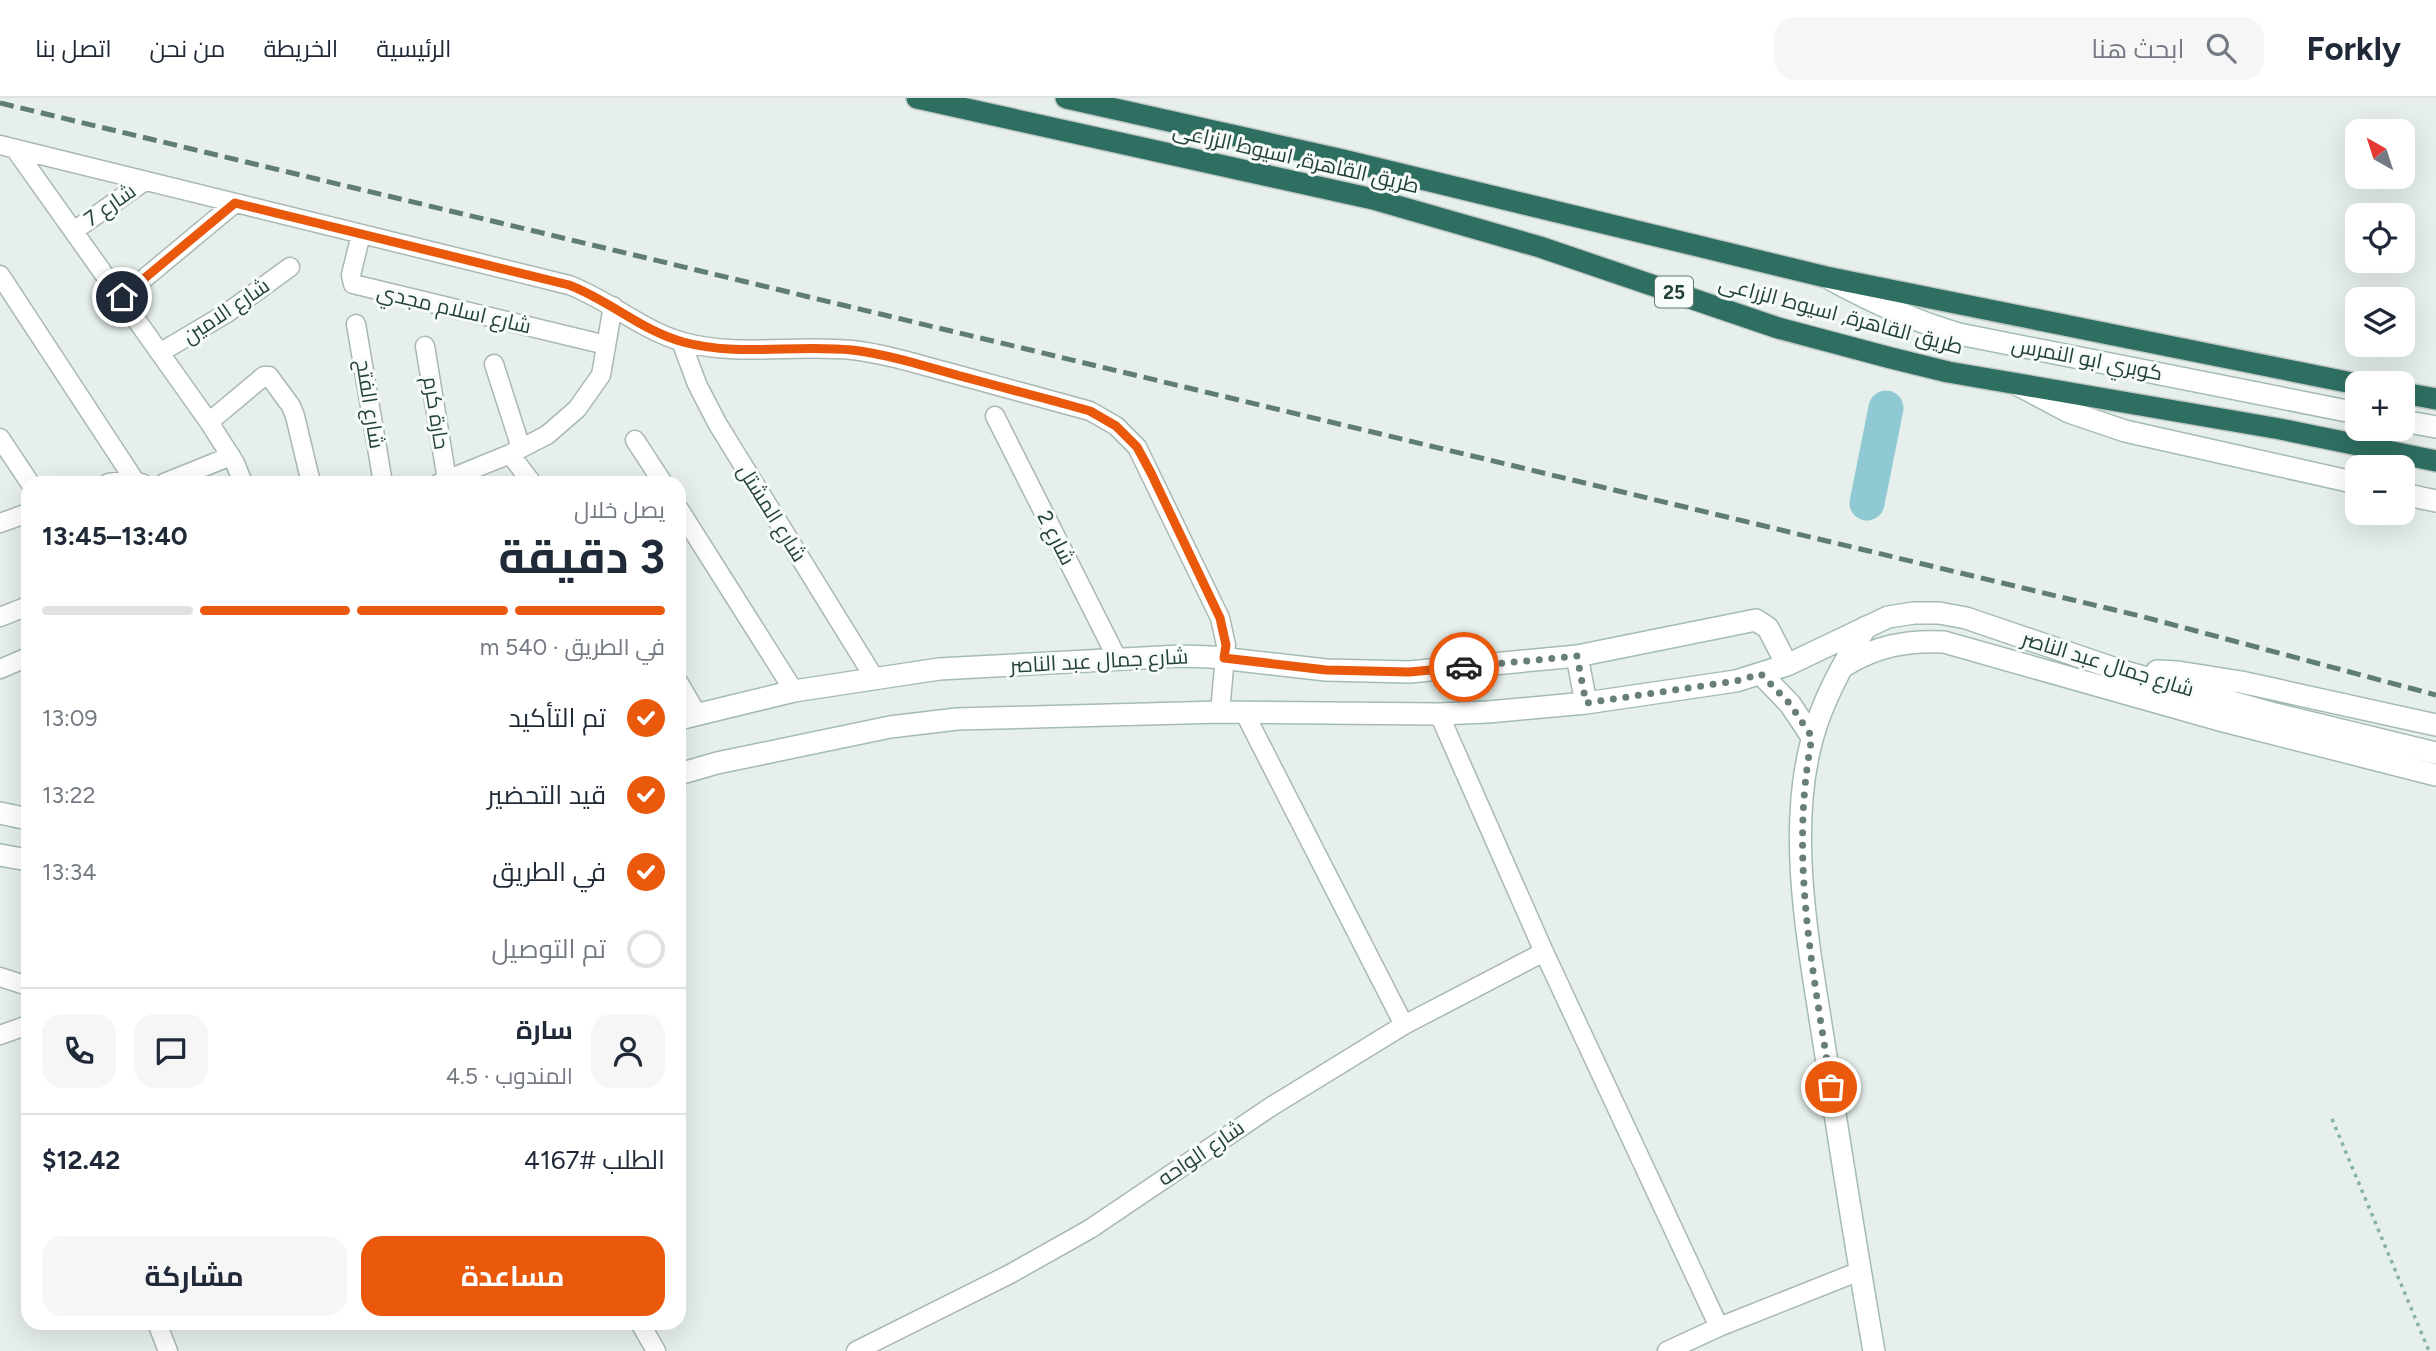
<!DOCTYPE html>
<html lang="ar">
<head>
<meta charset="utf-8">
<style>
	body { margin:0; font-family:Figtree,Cairo,sans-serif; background:#f6f6f7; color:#1f2937; direction:rtl; height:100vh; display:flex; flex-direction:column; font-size:26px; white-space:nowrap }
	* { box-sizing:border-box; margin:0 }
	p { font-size:23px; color:#747a83 }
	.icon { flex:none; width:38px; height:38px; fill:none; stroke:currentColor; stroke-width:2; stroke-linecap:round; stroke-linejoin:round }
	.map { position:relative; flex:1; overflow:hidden; direction:ltr }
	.panel { position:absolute; left:21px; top:378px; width:665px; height:854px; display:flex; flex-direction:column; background:#fff; border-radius:21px; box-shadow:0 7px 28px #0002; direction:rtl }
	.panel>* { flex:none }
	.needle { width:46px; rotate:321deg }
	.fabs { position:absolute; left:2345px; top:21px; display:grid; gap:14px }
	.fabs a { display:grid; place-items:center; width:70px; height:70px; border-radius:14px; background:#fff; box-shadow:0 7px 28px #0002; font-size:35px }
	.pin { position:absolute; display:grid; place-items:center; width:60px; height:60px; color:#fff; margin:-30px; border:4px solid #fff; border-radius:50%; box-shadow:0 2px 7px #0007 }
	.courier { position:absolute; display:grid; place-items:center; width:70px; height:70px; margin:-35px; border:5px solid #ea580c; border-radius:50%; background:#fff; color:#222; box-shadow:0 2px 9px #0007 }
	.headline em { font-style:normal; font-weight:700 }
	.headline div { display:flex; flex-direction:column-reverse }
	.headline { display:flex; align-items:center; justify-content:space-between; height:119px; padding:0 21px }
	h1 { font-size:46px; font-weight:700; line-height:52px }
	.bar { display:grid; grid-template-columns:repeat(4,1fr); gap:10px 7px; align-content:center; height:84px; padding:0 21px }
	.bar i { height:9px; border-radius:5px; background:#e0e1e3 }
	.bar .current { background:#ea580c }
	.bar p { grid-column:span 4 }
	.line { display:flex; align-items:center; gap:18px; padding:0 21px; border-top:2px solid #e0e1e3 }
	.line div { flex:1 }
	.round { display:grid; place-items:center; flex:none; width:74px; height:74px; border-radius:21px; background:#f6f6f7 }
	ol { padding:0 21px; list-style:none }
	li { display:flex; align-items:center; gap:21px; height:77px }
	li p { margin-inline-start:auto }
	li .icon { padding:7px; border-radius:50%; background:#ea580c; color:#fff; stroke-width:4 }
	li:last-child { color:#747a83 }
	li i { width:38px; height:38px; border:4px solid #e0e1e3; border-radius:50% }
	.cta { display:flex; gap:14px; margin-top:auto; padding:14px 21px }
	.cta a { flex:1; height:80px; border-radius:21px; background:#ea580c; color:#fff; font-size:28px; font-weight:700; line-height:80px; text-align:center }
	.cta a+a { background:#f6f6f7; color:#1f2937 }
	header { display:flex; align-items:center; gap:42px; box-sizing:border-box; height:98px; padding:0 35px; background:#fff; border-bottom:2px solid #e0e1e3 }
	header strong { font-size:33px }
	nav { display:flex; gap:38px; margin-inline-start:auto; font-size:24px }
	.search { width:490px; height:63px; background:#f6f6f7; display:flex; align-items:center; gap:18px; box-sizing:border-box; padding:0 24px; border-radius:21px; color:#747a83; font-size:26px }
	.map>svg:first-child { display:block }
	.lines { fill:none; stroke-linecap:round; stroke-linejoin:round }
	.river { stroke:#8ec9d4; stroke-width:35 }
	.street-casing { stroke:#a8b8b2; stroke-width:21 }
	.secondary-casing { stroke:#a4bbb3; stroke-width:24 }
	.highway-casing { stroke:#c2cac8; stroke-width:24 }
	.path { stroke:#86b3a5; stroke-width:3.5; stroke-dasharray:3.5 5; stroke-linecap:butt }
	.street { stroke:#fff; stroke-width:18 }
	.secondary { stroke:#fff; stroke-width:21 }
	.highway { stroke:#2f6f62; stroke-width:21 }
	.rail { stroke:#5f7d75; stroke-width:5; stroke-dasharray:14 7; stroke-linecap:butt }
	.done { stroke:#687f78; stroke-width:7; stroke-dasharray:0 12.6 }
	.route { stroke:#ea580c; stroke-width:9 }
	.labels { text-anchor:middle; stroke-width:6; stroke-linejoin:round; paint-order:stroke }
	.shield { fill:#f7fbf9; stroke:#637a73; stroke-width:2 }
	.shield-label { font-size:19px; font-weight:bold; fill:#24423a }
	.street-label { font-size:21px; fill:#24423a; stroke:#f7fbf9 }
</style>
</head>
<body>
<header>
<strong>Forkly</strong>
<div class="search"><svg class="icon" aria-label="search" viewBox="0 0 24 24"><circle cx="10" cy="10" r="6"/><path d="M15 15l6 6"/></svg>ابحث هنا</div>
<nav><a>الرئيسية</a><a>الخريطة</a><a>من نحن</a><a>اتصل بنا</a></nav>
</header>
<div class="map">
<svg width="2436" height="1253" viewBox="0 0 2436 1253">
	<rect width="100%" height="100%" fill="#e6efeb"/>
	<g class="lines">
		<path class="river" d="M1867 405 1886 310"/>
		<defs>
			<path id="street" d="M0 47 569 187C609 202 641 232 683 244 739 259 795 246 852 252 886 256 918 266 951 275 997 288 1044 300 1090 313L1116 328 1137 349 1220 520 1226 547 1220 614
				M15 51 209 324 235 365 243 385
				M75 132 145 83
				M361 136 351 177 353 186 606 247
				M0 177 135 383
				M122 199 235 105
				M356 226 383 385
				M681 243 697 286 717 325 875 581
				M425 248 447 382
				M161 254 227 215 290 169
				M494 266 521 350
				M995 318 1118 562
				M209 324 264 278H269L291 308 295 318 311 385
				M0 340 30 385
				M635 342 663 385
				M510 356 532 385
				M108 385 125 382 142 385
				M164 385 231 358
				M439 385 510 356 547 337 577 311 601 277 613 208
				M679 411 794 593
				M0 425 28 415
				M0 519 28 508
				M0 571 28 559
				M679 585 697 616
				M1244 614 1404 927
				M1439 616 1544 854 1719 1229
				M0 879 28 888
				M0 937 28 927
				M157 1225 168 1253
				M640 1225 656 1253
				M856 1253 1010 1176 1090 1131 1272 1008 1404 927 1544 854
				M1667 1253 1719 1229 1860 1173"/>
			<path id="secondary" d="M1832 182C1874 205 1914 223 1959 236L2357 315
				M2018 287 2069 314 2125 333 2357 385
				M2403 323 2436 329
				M2403 396 2436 403
				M1866 529C1844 563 1824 599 1813 638 1784 739 1812 863 1827 965 1842 1061 1857 1157 1874 1253
				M1577 558 1586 605
				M1844 568C1876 548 1907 542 1944 544L2216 621 2436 677
				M2157 573 2178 574 2241 584 2436 627
				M1761 576 1790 606 1812 639
				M679 621 794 593 939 571 1180 558 1211 559 1326 572 1409 574 1577 558 1756 522 1768 530 1787 567
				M679 676 717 665 890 629 957 621 1220 614 1439 616 1488 614 1586 605 1736 583 1787 567 1888 519 1914 515H1939L1966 520 2119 572 2275 616 2436 655
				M0 715 28 721
				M0 757 28 762"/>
			<path id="highway" d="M917 0 1373 101 1540 149 1778 230 1891 260 1948 274 2280 331 2436 363
				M1066 0 1343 62 1826 179 2357 286
				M2403 295 2436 301"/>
		</defs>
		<use href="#street" class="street-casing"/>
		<use href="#secondary" class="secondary-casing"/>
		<use href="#highway" class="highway-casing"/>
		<path class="path" d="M2332 1021 2429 1253"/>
		<use href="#street" class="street"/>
		<use href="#secondary" class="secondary"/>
		<use href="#highway" class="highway"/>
		<path class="rail" d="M0 5 2144 519 2436 597"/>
	</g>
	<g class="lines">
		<path class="done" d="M1464 569 1577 558 1586 605 1736 583 1761 576 1790 606 1812 639C1789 759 1813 871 1831 989"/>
		<path class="route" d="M122 199 235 105 569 187C609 202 642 233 683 244 739 259 795 246 852 252 884 256 915 265 946 274 985 285 1025 295 1065 306L1090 313 1116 328 1137 349 1151 375 1220 520 1226 547 1224 560 1326 572 1409 574 1464 569"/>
	</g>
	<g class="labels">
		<rect class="shield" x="1655" y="178.5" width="38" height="31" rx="5"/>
		<g class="shield-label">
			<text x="1674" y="201">25</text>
		</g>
		<g class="street-label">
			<text transform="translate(1296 60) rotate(13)" y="7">طريق القاهرة, اسيوط الزراعى</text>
			<text transform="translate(110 107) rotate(-35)" y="7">شارع 7</text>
			<text transform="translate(454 211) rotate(13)" y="7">شارع اسلام مجدي</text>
			<text transform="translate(226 213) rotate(-34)" y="7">شارع الامين</text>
			<text transform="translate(1841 217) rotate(15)" y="7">طريق القاهرة, اسيوط الزراعى</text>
			<text transform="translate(2087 261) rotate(11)" y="7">كوبري ابو النمرس</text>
			<text transform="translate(370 306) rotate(81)" y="7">شارع الفتح</text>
			<text transform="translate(436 315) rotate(81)" y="7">حارة كرم</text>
			<text transform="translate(772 415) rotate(58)" y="7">شارع المشتل</text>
			<text transform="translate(1056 440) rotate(63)" y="7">شارع 2</text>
			<text transform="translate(1099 563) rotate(-3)" y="7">شارع جمال عبد الناصر</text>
			<text transform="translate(2108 566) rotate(17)" y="7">شارع جمال عبد الناصر</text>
			<text transform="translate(1201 1055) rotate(-34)" y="7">شارع الواحه</text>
		</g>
	</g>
</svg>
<div class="fabs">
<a><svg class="needle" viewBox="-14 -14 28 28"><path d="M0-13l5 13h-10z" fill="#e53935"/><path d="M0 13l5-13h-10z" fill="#747a83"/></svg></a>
<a><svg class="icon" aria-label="locate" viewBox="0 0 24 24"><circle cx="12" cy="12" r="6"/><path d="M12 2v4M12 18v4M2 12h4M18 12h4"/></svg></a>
<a><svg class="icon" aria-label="layers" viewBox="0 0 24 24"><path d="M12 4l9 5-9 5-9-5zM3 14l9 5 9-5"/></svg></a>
<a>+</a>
<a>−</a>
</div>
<div class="pin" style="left:1831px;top:989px;background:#ea580c"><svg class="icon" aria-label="bag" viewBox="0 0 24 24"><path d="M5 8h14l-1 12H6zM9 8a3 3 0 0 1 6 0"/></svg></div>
<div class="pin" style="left:122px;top:199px;background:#1f2937"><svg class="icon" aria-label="home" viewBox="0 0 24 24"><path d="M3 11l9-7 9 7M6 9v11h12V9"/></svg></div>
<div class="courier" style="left:1464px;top:569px"><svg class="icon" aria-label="car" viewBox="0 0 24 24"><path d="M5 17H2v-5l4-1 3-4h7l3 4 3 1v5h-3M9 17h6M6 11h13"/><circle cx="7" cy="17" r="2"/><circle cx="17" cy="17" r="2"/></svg></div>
<section class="panel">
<div class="headline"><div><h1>3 دقيقة</h1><p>يصل خلال</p></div><em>13:40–13:45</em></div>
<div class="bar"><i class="current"></i><i class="current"></i><i class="current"></i><i></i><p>في الطريق · 540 m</p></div>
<ol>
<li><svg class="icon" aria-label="check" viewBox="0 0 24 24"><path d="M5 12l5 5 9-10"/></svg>تم التأكيد<p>13:09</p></li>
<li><svg class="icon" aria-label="check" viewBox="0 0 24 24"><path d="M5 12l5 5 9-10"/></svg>قيد التحضير<p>13:22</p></li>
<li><svg class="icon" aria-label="check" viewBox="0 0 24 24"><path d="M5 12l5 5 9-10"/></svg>في الطريق<p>13:34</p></li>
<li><i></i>تم التوصيل</li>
</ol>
<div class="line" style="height:126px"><a class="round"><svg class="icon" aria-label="person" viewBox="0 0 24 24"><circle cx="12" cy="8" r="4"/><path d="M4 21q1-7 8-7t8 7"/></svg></a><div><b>سارة</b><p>المندوب · 4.5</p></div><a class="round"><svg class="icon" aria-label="chat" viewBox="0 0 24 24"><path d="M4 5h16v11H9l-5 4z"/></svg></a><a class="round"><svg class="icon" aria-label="phone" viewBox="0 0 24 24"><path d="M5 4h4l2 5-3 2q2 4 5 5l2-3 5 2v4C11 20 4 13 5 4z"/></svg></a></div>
<div class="line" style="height:91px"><div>الطلب #4167</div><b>$12.42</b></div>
<div class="cta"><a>مساعدة</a><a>مشاركة</a></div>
</section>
</div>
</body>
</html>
